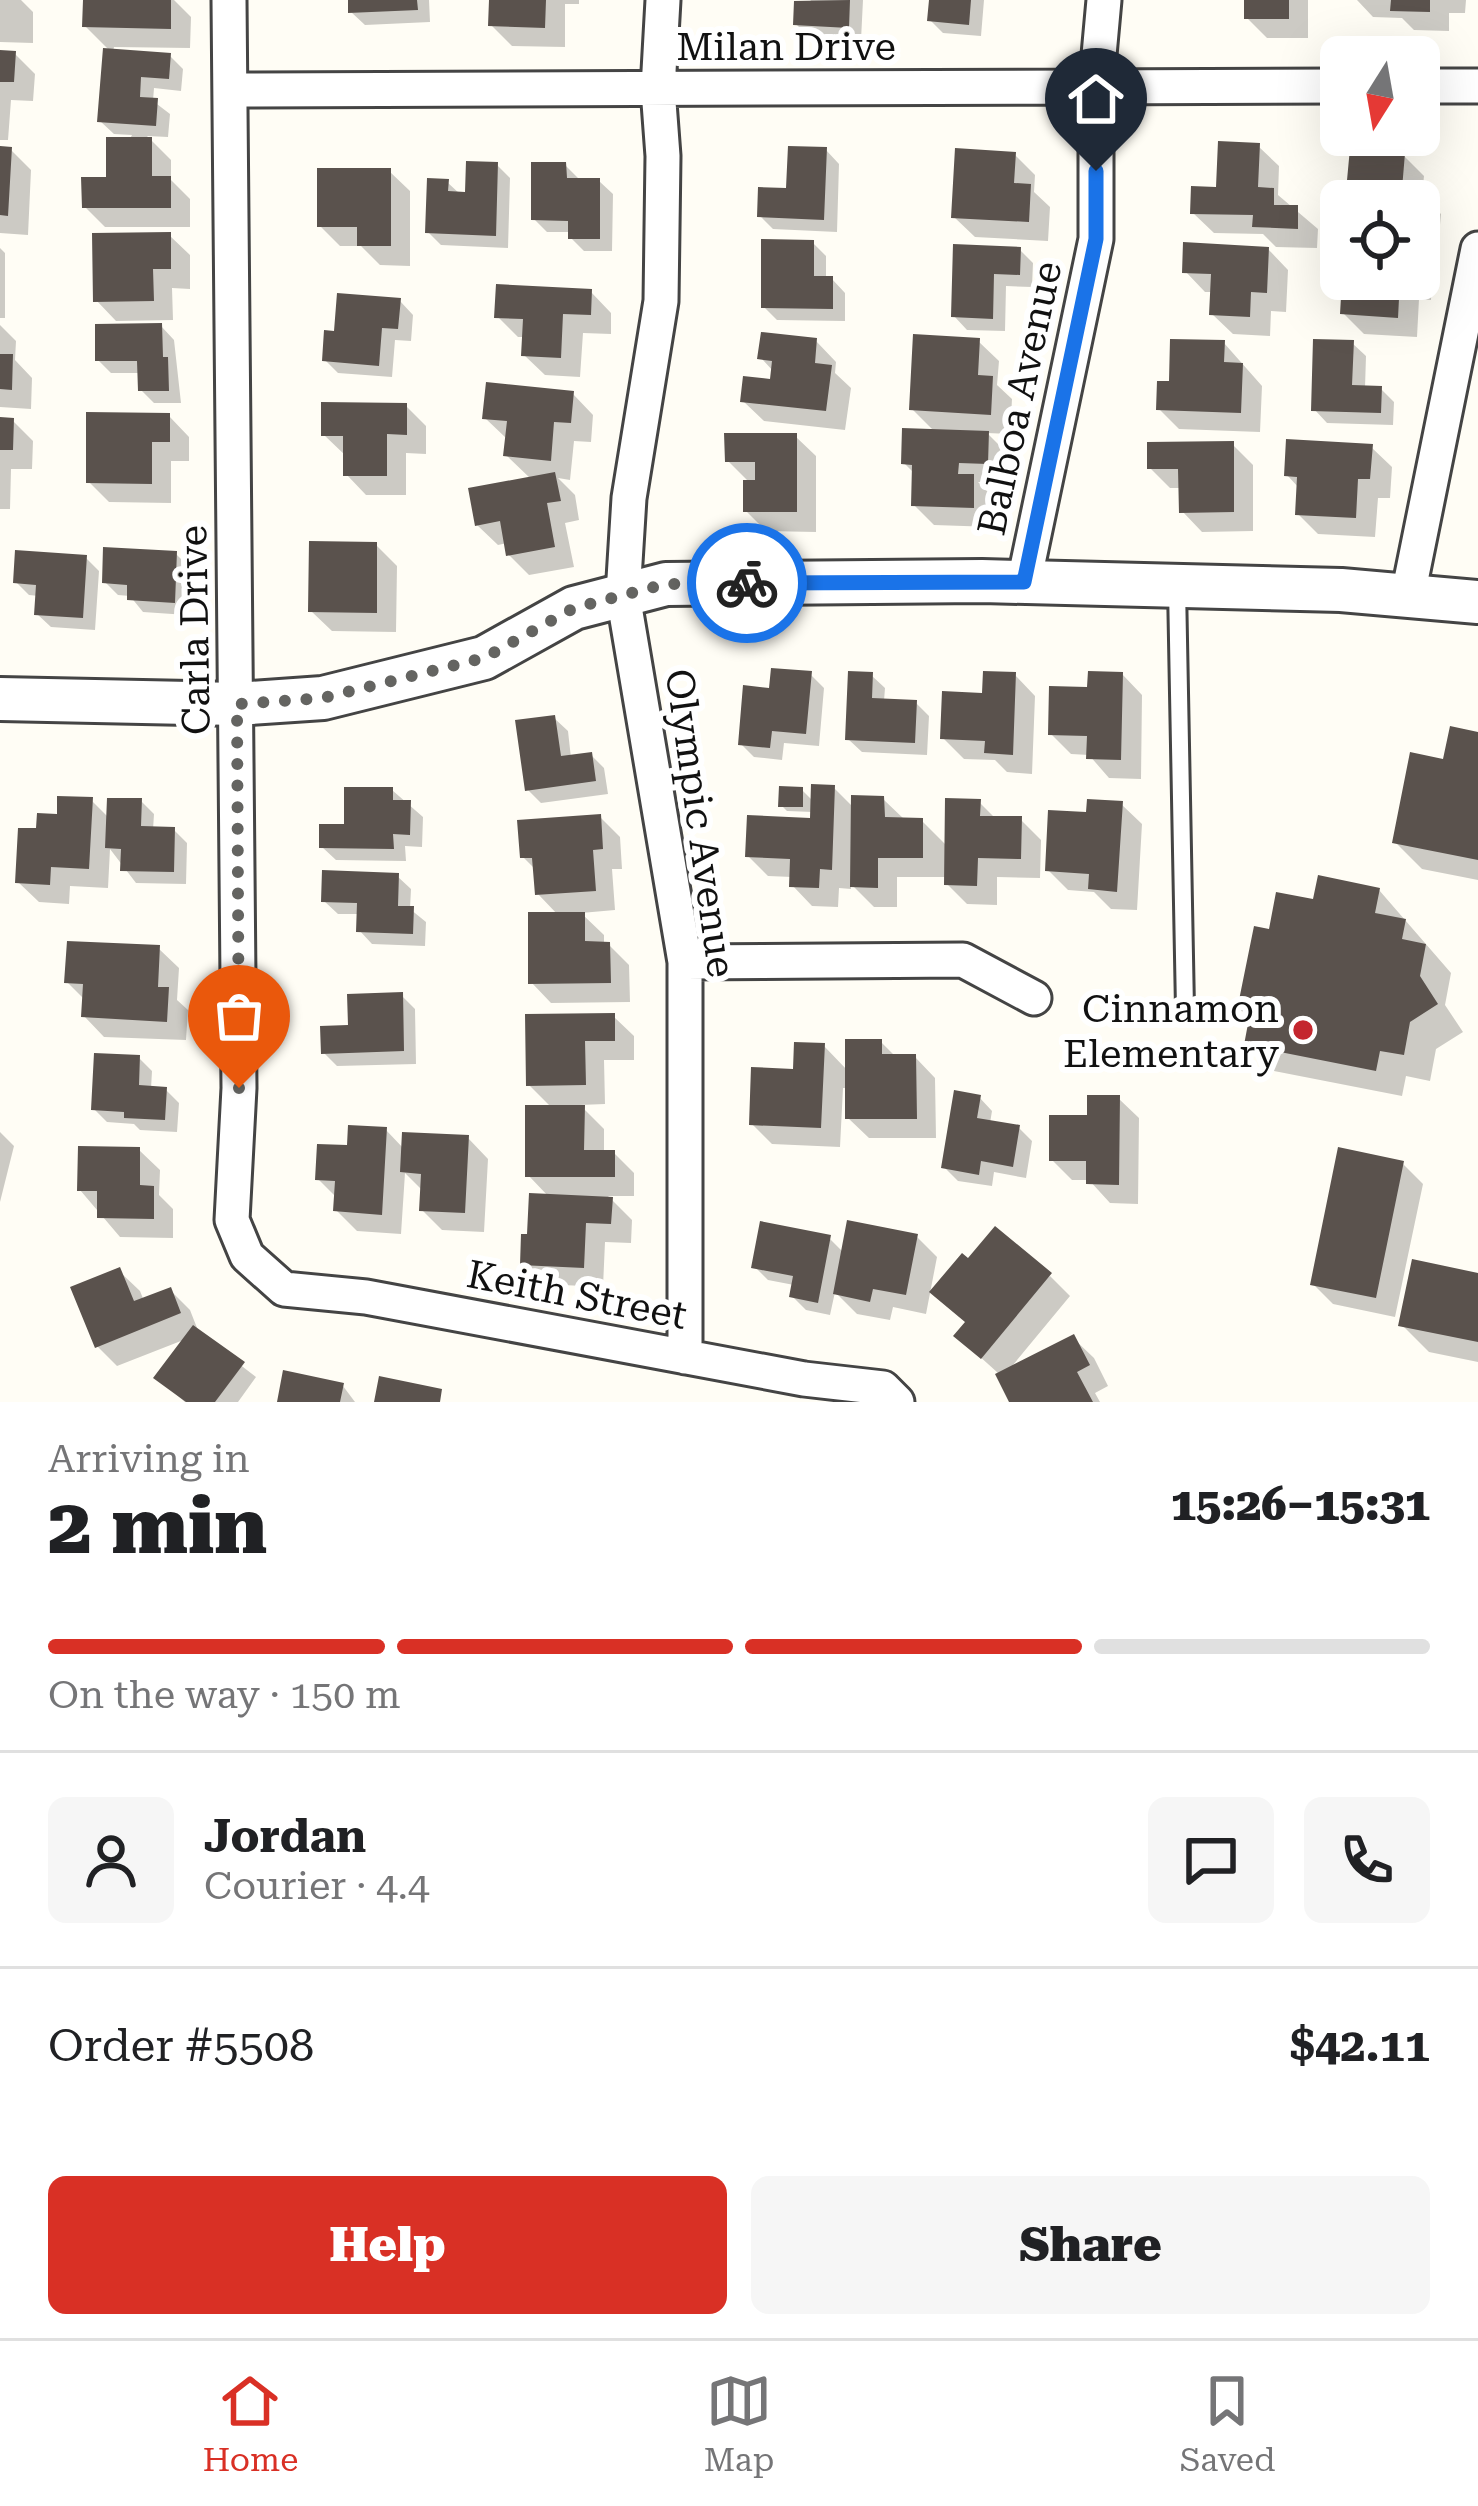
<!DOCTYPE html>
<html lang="en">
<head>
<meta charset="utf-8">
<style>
	body { margin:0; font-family:"Roboto Serif",serif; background:#f6f6f6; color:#202124; height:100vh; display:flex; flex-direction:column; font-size:45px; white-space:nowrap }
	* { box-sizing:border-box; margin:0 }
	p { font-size:39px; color:#757577 }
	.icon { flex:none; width:66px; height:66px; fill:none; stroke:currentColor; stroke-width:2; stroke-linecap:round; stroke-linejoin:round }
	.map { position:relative; height:1402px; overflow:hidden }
	.details { display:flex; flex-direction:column; background:#fff; flex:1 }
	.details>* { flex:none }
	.needle { width:78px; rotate:191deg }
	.controls { position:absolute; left:1320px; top:36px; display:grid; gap:24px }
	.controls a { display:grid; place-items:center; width:120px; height:120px; border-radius:18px; background:#fff; box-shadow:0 12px 48px #0002; font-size:60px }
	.pin { position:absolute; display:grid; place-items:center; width:102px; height:102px; color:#fff; margin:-123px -51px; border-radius:50% 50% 50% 0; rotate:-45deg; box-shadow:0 0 12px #0007 }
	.pin .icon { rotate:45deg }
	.courier { position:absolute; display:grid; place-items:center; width:120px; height:120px; margin:-60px; border:9px solid #1a73e8; border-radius:50%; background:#fff; color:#222; box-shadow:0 3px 15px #0007 }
	.summary em { font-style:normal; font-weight:800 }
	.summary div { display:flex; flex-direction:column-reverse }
	.summary { display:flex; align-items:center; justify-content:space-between; height:204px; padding:0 48px }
	h1 { font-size:78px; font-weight:800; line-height:90px }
	.bar { display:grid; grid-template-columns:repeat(4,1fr); gap:18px 12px; align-content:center; height:144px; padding:0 48px }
	.bar i { height:15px; border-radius:9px; background:#e0e0e0 }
	.bar .on { background:#d93025 }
	.bar p { grid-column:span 4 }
	.line { display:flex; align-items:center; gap:30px; padding:0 48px; border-top:3px solid #e0e0e0 }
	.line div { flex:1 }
	.round { display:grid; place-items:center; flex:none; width:126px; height:126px; border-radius:18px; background:#f6f6f6 }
	.button { display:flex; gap:24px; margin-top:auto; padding:24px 48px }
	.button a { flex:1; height:138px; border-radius:18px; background:#d93025; color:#fff; font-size:48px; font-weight:800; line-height:138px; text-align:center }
	.button a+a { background:#f6f6f6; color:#202124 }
	.menu { display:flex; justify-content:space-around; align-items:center; height:168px; border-top:3px solid #e0e0e0; background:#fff; font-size:33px; color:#757577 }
	.menu a { display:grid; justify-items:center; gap:6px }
	.menu .on { color:#d93025 }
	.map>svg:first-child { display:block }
	.shadow { fill:#0003 }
	.building { fill:#5a524d }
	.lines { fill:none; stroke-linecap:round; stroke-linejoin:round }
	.service-casing { stroke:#444; stroke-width:22 }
	.minor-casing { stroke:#444; stroke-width:39 }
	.tertiary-casing { stroke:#444; stroke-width:48 }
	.service { stroke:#fff; stroke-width:16 }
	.minor { stroke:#fff; stroke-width:33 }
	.tertiary { stroke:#fff; stroke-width:42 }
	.done { stroke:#646461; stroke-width:12; stroke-dasharray:0 21.6 }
	.route { stroke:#1a73e8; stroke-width:15 }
	.poi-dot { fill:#c4262e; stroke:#fff; stroke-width:4.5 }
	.labels { text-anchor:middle; stroke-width:12; stroke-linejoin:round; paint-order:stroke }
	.street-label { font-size:39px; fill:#111; stroke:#fff }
	.poi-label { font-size:39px; fill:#111; stroke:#fff; text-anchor:end }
</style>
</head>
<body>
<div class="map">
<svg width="1478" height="1402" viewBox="0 0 1478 1402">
	<rect width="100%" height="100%" fill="#fffdf5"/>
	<path class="shadow" d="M0 0H21L33 12V43L0 42Z
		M86 0H174L191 17 190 48 114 47 113 52 170 56 183 69 181 91 154 88 153 101 170 114 168 137 147 136 171 160V180L190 199V227H105L85 207 109 180 132 135 114 134 100 121 110 51 85 26Z
		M351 0H429L430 22 365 25 351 12Z
		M492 0H579V4H565V47L512 46 491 25Z
		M811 0H863L861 40 809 37 796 24Z
		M932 0H984L981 36 943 33 930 20Z
		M1247 0H1308V38H1267L1247 18Z
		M1357 0H1466L1465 13H1449V31L1414 30 1402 18 1373 17Z
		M0 53 15 54 35 74 33 101 11 100 8 140H0Z
		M1258 146 1279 166 1278 195 1318 229 1317 248 1276 247 1263 234 1214 233 1193 213Z
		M0 149 11 150 31 170 28 235 0 233Z
		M826 150 839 164 837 232 773 229 760 216Z
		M1015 155 1035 175 1034 192 1050 207 1048 241 975 237 954 217Z
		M1404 156 1424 176 1422 196 1441 214 1438 246 1419 244V201H1341V225L1335 219 1337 193 1349 194Z
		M497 165 510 178 508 248 441 245 428 232 447 182 460 194 468 195Z
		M565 165 578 178 599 181 613 194 612 251H584L571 238V232H547L534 219Z
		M389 171 410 191V266L380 265 361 246H340L320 226Z
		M169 235 190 255V289L172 288 173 320 116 321 96 300Z
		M813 243 826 256V279H832L845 293V321L777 320 764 307Z
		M956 247 1020 250 1033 263 1032 287 1006 286 1005 331 967 330 954 316Z
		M0 248 5 253V318H0Z
		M1268 249 1288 270 1286 312 1271 311 1270 336 1233 334 1212 314 1213 292H1205L1185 271Z
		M1419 257 1432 270 1431 300 1419 299 1417 337 1364 334 1343 313 1345 279H1419Z
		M591 292 611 313V334L583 333 580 377 545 375 524 355 525 337H518L497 316Z
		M400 301 413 315 411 341 395 340 392 377 338 373 325 360 337 334Z
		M0 325 16 341 15 360 32 378 31 409 0 407Z
		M161 326 174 340 181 403H154L141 390 140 373H111L98 360Z
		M816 341 836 362 835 373 851 388 845 430 764 421 743 401 773 382 774 372 761 358Z
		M978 341 999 361 997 385 1012 399 1010 434 987 433 1008 454 1007 483 978 482 994 498 993 527 934 525 914 505 915 474 904 463 935 432 912 409Z
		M1224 343 1262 386 1260 432 1179 429 1159 409 1172 384Z
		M1352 343 1366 356 1365 388H1380L1394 402 1393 425 1327 423 1314 409Z
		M573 394 593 415 591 442 574 441 570 480 558 478 575 495 579 520 565 523 574 567 529 575 509 555 507 543 498 545 477 525 531 479 506 455V438L485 418Z
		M406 406 426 426V454L406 453V495H366L346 474V456L324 435Z
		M169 416 189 437V461H171V503L109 502 89 482Z
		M0 420 13 421 33 441 32 469H11L10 509H0Z
		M795 436 816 456V532L766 531 746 511 750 483 728 461Z
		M1232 444 1253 465V531L1202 532 1182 511V488H1170L1150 468Z
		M1371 447 1392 467 1390 498H1378L1375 537 1318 534 1298 514 1299 488 1287 475Z
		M376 545 397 566 396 632 332 631 311 611Z
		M176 554 189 567 187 615 143 612 130 596 118 595 105 582Z
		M86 558 99 571 95 630 51 627 37 614 39 596 29 595 16 582Z
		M810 674 824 688 819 746 784 743 782 760 754 757 741 744Z
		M1122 674 1142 695 1141 779 1109 778 1089 755 1071 754 1051 734 1090 690Z
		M871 675 885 688 884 701 916 703 929 716 927 755 862 752 848 739Z
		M1015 675 1035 696 1032 774 1007 772 995 760 964 759 943 738 985 697Z
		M554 718 568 731 571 758 591 755 604 768 608 794 541 803 528 790Z
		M1478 735V880L1422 869 1395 842 1446 763Z
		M834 788 854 808 883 799 905 820 922 821 947 846 979 802 996 819H1020L1041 840 1040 878 997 877V905L967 904 947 884V877H897V907H874L851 884V889L839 888 838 907 812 906 792 885V877L768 876 748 856 813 821V812L787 811 781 805 802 790 814 802Z
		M392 790 423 817 422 847 405 846 406 861 336 860 322 847Z
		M91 800 109 818 141 801 154 814 153 830H174L187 843 186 884 136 883 110 849 108 888 70 886 69 904 39 902 18 882 39 832Z
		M1121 804 1142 824 1137 910 1111 909 1094 892 1068 890 1048 870 1089 815Z
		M600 817 620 837 622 869H612L615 910 581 913 604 935V945H609L629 965 630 1002 551 1003 531 982 558 915 538 894 536 870 523 857Z
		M397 876 411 889 410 909 426 922 425 946 372 944 359 930V914H338L324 901Z
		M1379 890 1451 973 1445 1005 1463 1032 1436 1049 1430 1081 1406 1076 1402 1096 1274 1071 1247 1044 1252 1020 1241 1009 1271 933 1316 903Z
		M158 948 179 968 177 1000 188 1010 186 1040 104 1037 84 1016 85 1000 67 982Z
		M401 995 415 1009 416 1064 337 1066 324 1053 351 1028Z
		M613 1016 634 1036V1060H604L605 1104 580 1105 604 1129V1153H614L634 1173V1196H608L632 1220 631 1243 605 1242 603 1287 543 1284 523 1264 530 1237 549 1197 528 1175 552 1108 529 1085Z
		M881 1042 896 1057H915L935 1078 936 1138H869L848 1118V1088H843L840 1147 772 1144 752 1124 824 1046 848 1071Z
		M139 1058 152 1071 151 1089 166 1090 179 1103 177 1132 140 1130 134 1124 107 1122 94 1109Z
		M979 1097 992 1111 990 1123 1019 1128 1032 1141 1026 1178 994 1172 992 1186 958 1181 944 1167Z
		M1118 1098 1139 1118 1138 1204 1110 1203 1089 1180H1072L1052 1160 1090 1118Z
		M386 1130 404 1149 468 1138 488 1159 484 1232 442 1230 422 1210 423 1191 405 1173 401 1234 357 1231 336 1210 337 1198 318 1179 349 1148Z
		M0 1132 14 1146 0 1202Z
		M139 1150 160 1170 159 1195 173 1209V1238L120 1237 80 1190Z
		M1402 1163 1423 1184 1395 1317 1333 1304 1313 1284Z
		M916 1236 937 1257 926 1314 893 1307 890 1320 857 1314 835 1292 830 1315 806 1310 792 1296 794 1285 768 1280 755 1267 829 1238 844 1253Z
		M119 1271 140 1291 144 1301 170 1290 190 1310 199 1333 256 1377 238 1402H185L157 1378 186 1339 117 1366 97 1346Z
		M1050 1276 1070 1296 1008 1371 1073 1338 1094 1358 1108 1386 1095 1393 1100 1402H1013L998 1373 957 1336Z
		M1478 1276V1362L1429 1352 1402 1325Z
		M286 1374 343 1386 355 1402H280Z"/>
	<path class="building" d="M83 0H171V29L82 27Z
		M348 0H417L418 10 348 13Z
		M489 0H546L545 28 488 26Z
		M850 0 849 28 793 25 794 1Z
		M929 0H971L969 25 927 21Z
		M1244 0H1289V19H1244Z
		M1391 0H1430V12L1390 11Z
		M103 48 171 53 169 79 141 77 140 97 158 98 156 126 97 122Z
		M0 50 16 51 14 82H0Z
		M106 137H152V176H171V208H82L81 177H106Z
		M1218 141 1260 143 1258 187 1274 188V205H1298V229L1252 227 1253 215 1190 214 1191 186 1216 187Z
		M0 146 12 147 8 216 0 215Z
		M788 146 827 147 824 220 757 217 758 187 786 188Z
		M955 148 1016 152 1014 183 1031 184 1029 222 951 218Z
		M1350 148 1405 153 1402 189 1422 191 1421 201H1341V221L1332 220 1334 189 1346 191Z
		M466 161 498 162 496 236 425 233 427 178 449 179 448 191 465 192Z
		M531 162H566L567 178H600V239H568V221L531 220Z
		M317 168H391V246H357V227H317Z
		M171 232V269H153L154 301 93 302 92 233Z
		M761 239 814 240V276H833V309L761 308Z
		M1183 242 1269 247 1267 293 1251 292 1250 317 1209 315 1211 274 1182 273Z
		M953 244 1021 247 1020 275 994 274 993 319 951 317Z
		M1342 279H1400L1398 318 1340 314Z
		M496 284 592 289 591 315 563 314 561 358 521 356 523 319 494 318Z
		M337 293 401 298 398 329 382 328 379 366 322 361 324 330 334 331Z
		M162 323 163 357H168L169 391H138L137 361H95V324Z
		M761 332 817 338 815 363 832 365 826 411 740 402 743 376 770 379 772 361 757 359Z
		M913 334 980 338 978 375 993 376 991 415 909 410Z
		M1170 339 1225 340 1224 362 1243 363 1241 413 1156 410 1157 381H1169Z
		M1313 339 1354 340 1352 385 1382 386 1381 413 1311 411Z
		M0 354H13L12 390 0 389Z
		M486 382 574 391 571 423 554 422 551 461 503 456 507 421 482 419Z
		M321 402 407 403V435L387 434V476H343V436H321Z
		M86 412 170 413V442H152V484L86 483Z
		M0 417 14 418 13 450H0Z
		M902 428 989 431 988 464 959 463 958 474H974V508L911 506 912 465 901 464Z
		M724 433H797V512H743V480H755V462H725Z
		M1286 439 1373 444 1370 479H1358L1356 518 1295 515 1297 477 1284 476Z
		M1234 441V512L1179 513 1178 469H1147V442Z
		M555 472 561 501 547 503 555 547 506 556 500 521 475 526 468 488Z
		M309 541 377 542V613L308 612Z
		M103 547 177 551 175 603 127 600V585L102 583Z
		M15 550 87 555 83 618 34 615 36 585 13 583Z
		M771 668 812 671 806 734 772 731 770 748 738 745 743 685 769 688Z
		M848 671 873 672 872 698 917 700 915 743 845 740Z
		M983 671 1016 672 1013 755 984 753 985 741 940 739 942 691 982 693Z
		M1088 671 1123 672 1121 760 1086 759 1087 736 1048 735 1049 686 1087 687Z
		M555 715 561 756 592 752 596 781 525 791 515 720Z
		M1450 726 1478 732V860L1392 843 1410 752 1443 759Z
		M811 784 835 785 832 870 820 869 819 888 789 887 790 859 745 857 747 815 810 818Z
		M779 786 803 787V807H778Z
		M344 787H393V800H411L410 835 393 834 394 849 319 848V824H344Z
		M851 795 884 796 885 817 923 818V858H878V888L850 887Z
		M57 796 93 797 89 869 51 867 50 885 15 883 18 828H36L37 813 57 814Z
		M107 798H142L141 826 175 827 174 872 120 871 121 849 105 848Z
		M945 798 981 799 980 816H1022L1021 859 978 858 977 886 944 885Z
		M1087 799 1123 801 1117 892 1088 889 1089 874 1045 871 1048 810 1086 812Z
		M601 814 603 849 593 850 596 891 535 895 532 858H520L517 820Z
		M322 870 399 873 398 906H414L413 934 356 932 357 903 321 902Z
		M1318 875 1380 888 1375 913 1406 919 1402 939 1426 944 1420 976 1438 1004 1410 1022 1404 1055 1380 1051 1376 1071 1244 1045 1250 1013 1237 1010 1254 926 1269 929 1276 892 1313 899Z
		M528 912H585V941L610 942 611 983 528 984Z
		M67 941 160 945 158 987H169L167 1022 81 1017 83 984 64 983Z
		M403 992 404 1051 321 1054 320 1026 348 1025 347 994Z
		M615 1013V1041H585L586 1085 526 1086 525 1014Z
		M845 1039H882V1054H916L917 1119H845Z
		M794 1042 825 1043 821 1128 749 1125 751 1067 793 1069Z
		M94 1053 140 1055 139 1085 167 1087 165 1120 124 1118V1112L91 1110Z
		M954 1090 981 1095 977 1118 1020 1125 1013 1167 981 1161 979 1175 941 1168Z
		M1087 1095H1120L1119 1185 1086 1184V1161H1049V1115H1087Z
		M525 1105H585L584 1150H615V1177H525Z
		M348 1125 387 1127 382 1215 333 1211 335 1181 315 1180 317 1144 347 1145Z
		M402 1132 469 1135 465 1213 419 1211 421 1174 400 1172Z
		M78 1146 140 1147V1185L154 1186V1219L97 1218V1191H77Z
		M1338 1147 1404 1161 1376 1298 1310 1285Z
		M529 1193 613 1197 611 1224 586 1223 584 1268 520 1265 521 1234H527Z
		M847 1220 918 1234 906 1295 873 1289 870 1302 833 1294Z
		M760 1221 831 1235 818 1303 789 1297 793 1276 751 1268Z
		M995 1226 1052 1273 981 1359 953 1336 965 1322 929 1292 962 1253 968 1258Z
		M1412 1259 1478 1273V1342L1398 1326Z
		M120 1267 134 1301 171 1287 181 1313 95 1348 70 1287Z
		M193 1325 245 1362 215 1402H186L153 1378Z
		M1074 1334 1090 1365 1077 1372 1093 1402H1009L995 1374Z
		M283 1370 344 1383 340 1402H277Z
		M379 1376 442 1389 440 1402H374Z"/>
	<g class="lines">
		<defs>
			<path id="service" d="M1177 587 1185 1009"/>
			<path id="minor" d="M229 0 239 1088 232 1220 247 1256 284 1289 366 1297 804 1379 883 1388 897 1402
				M663 0 658 89 663 156 661 301 629 498 623 595 685 962V1357
				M1419 86H1478
				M230 90 1341 86
				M1024 582 1096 239V88L1104 0
				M1408 595 1478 249
				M685 962 963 960 1034 998"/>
			<path id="tertiary" d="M0 699 237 704 323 698 484 658 574 608 666 584 982 581 1341 590 1478 602"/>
		</defs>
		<use href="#service" class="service-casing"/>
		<use href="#minor" class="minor-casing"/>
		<use href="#tertiary" class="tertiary-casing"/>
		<use href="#service" class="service"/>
		<use href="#minor" class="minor"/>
		<use href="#tertiary" class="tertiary"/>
	</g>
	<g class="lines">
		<path class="done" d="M239 1088 237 704 323 698 484 658 574 608 666 584 747 583"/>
		<path class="route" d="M747 583 1024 582 1096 239V171"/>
	</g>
	<circle class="poi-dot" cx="1303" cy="1030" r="12"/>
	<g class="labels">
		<g class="street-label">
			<text x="786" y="60">Milan Drive</text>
			<text transform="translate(1019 398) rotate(-78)" y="14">Balboa Avenue</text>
			<text transform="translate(194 630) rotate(-91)" y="14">Carla Drive</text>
			<text transform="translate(701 823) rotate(82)" y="14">Olympic Avenue</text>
			<text transform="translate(577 1294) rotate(11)" y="14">Keith Street</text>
		</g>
		<g class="poi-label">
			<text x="1279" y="1022">Cinnamon<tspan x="1279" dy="45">Elementary</tspan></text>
		</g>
	</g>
</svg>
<div class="controls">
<a><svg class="needle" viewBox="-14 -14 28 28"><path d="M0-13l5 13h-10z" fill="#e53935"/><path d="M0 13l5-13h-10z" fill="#757577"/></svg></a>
<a><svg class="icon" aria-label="locate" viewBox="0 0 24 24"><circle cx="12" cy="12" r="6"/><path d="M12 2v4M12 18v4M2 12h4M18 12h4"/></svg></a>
</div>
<div class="pin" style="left:239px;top:1088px;background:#ea580c"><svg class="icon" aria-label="bag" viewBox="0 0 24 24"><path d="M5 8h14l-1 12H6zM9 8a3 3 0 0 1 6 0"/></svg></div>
<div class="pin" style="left:1096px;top:171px;background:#1f2937"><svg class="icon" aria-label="home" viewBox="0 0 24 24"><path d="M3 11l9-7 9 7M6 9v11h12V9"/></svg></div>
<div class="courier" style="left:747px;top:583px"><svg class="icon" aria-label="bike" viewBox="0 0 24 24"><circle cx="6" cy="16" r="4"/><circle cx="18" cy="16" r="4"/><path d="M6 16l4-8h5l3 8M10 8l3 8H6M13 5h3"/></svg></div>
</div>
<section class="details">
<div class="summary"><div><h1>2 min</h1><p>Arriving in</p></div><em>15:26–15:31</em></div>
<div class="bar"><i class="on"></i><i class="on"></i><i class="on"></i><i></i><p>On the way · 150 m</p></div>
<div class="line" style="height:216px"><a class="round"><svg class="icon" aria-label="person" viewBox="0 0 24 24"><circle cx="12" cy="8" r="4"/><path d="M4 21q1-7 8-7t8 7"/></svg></a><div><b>Jordan</b><p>Courier · 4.4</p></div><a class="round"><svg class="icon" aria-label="chat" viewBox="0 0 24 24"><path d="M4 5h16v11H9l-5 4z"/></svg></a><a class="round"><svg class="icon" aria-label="phone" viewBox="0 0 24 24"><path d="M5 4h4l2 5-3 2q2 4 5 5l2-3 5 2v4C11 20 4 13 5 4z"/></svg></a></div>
<div class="line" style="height:156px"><div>Order #5508</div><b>$42.11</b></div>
<div class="button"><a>Help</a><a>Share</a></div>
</section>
<nav class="menu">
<a class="on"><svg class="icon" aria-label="home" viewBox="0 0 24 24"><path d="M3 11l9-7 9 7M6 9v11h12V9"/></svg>Home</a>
<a><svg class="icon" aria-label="map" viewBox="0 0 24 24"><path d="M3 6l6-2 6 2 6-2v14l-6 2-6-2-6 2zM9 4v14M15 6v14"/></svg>Map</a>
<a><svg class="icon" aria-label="saved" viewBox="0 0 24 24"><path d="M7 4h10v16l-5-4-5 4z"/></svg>Saved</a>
</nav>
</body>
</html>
